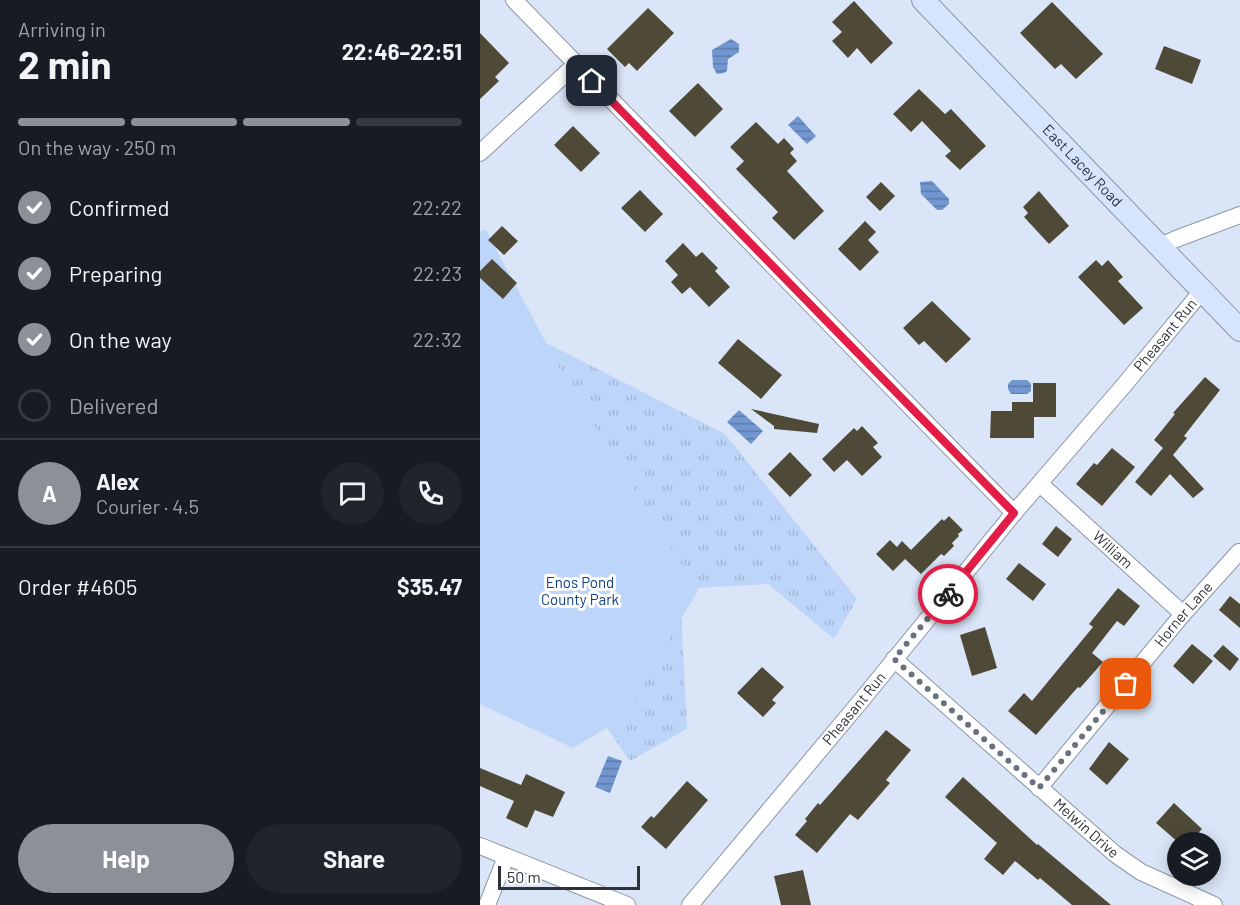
<!DOCTYPE html>
<html lang="en">
<head>
<meta charset="utf-8">
<style>
	body { margin:0; font-family:Barlow,sans-serif; background:#20242c; color:#f1f3f6; height:100vh; display:flex; flex-direction:column; font-size:22px; white-space:nowrap }
	* { box-sizing:border-box; margin:0 }
	p { font-size:20px; color:#9ea1a6 }
	.icon { flex:none; width:33px; height:33px; fill:none; stroke:currentColor; stroke-width:2; stroke-linecap:round; stroke-linejoin:round }
	.map { position:relative; flex:1; overflow:hidden }
	.side { display:flex; flex-direction:column; background:#171b24; width:480px }
	.side>* { flex:none }
	.tools { position:absolute; left:687px; top:832px; display:grid; gap:12px }
	.tools a { display:grid; place-items:center; width:54px; height:54px; border-radius:50%; background:#171b24; box-shadow:0 3px 15px #0003; font-size:30px }
	.scale { position:absolute; left:18px; bottom:15px; width:142px; box-sizing:border-box; padding-left:6px; border:3px solid #2e333a; border-top:0; font-size:16px; line-height:21px; white-space:nowrap; color:#2e333a; -webkit-text-stroke:4px #fff; paint-order:stroke }
	.pin { position:absolute; display:grid; place-items:center; width:51px; height:51px; color:#fff; margin:-26px; border-radius:12px; box-shadow:0 3px 9px #0006 }
	.courier { position:absolute; display:grid; place-items:center; width:60px; height:60px; margin:-30px; border:4px solid #e11d48; border-radius:50%; background:#fff; color:#222; box-shadow:0 2px 8px #0007 }
	.summary em { font-style:normal; font-weight:700 }
	.summary div { display:flex; flex-direction:column-reverse }
	.summary { display:flex; align-items:center; justify-content:space-between; height:102px; padding:0 18px }
	h1 { font-size:39px; font-weight:700; line-height:45px }
	.bar { display:grid; grid-template-columns:repeat(4,1fr); gap:9px 6px; align-content:center; height:72px; padding:0 18px }
	.bar i { height:8px; border-radius:4px; background:#363941 }
	.bar .selected { background:#8c9099 }
	.bar p { grid-column:span 4 }
	.line { display:flex; align-items:center; gap:15px; padding:0 18px; border-top:2px solid #363941 }
	.line div { flex:1 }
	.round { display:grid; place-items:center; flex:none; width:63px; height:63px; border-radius:32px; background:#20242c }
	ol { padding:0 18px; list-style:none }
	li { display:flex; align-items:center; gap:18px; height:66px }
	li p { margin-inline-start:auto }
	li .icon { padding:6px; border-radius:50%; background:#8c9099; color:#fff; stroke-width:4 }
	li:last-child { color:#9ea1a6 }
	li i { width:33px; height:33px; border:3px solid #363941; border-radius:50% }
	.action { display:flex; gap:12px; margin-top:auto; padding:12px 18px }
	.action a { flex:1; height:69px; border-radius:36px; background:#8c9099; color:#fff; font-size:24px; font-weight:700; line-height:69px; text-align:center }
	.action a+a { background:#20242c; color:#f1f3f6 }
	main { display:flex; flex:1; min-height:0 }
	.map>svg:first-child { display:block }
	.grass { fill:url(#grass-tufts) }
	.park { fill:#bdd5f8 }
	.water { fill:url(#water-rules) }
	.building { fill:#4f4938 }
	.lines { fill:none; stroke-linecap:round; stroke-linejoin:round }
	.street-casing { stroke:#8b96a6; stroke-width:18 }
	.secondary-casing { stroke:#8b96a6; stroke-width:24 }
	.street { stroke:#fff; stroke-width:16 }
	.secondary { stroke:#d6e5fd; stroke-width:22 }
	.done { stroke:#6a727c; stroke-width:6; stroke-dasharray:0 10.8 }
	.route { stroke:#e11d48; stroke-width:8 }
	.labels { text-anchor:middle; stroke-width:6; stroke-linejoin:round; paint-order:stroke }
	.street-label { font-size:15px; fill:#2e333a; stroke:#fff }
	.park-label { font-size:15px; fill:#0f3f83; stroke:#fff }
</style>
</head>
<body>
<main>
<section class="side">
<div class="summary"><div><h1>2 min</h1><p>Arriving in</p></div><em>22:46–22:51</em></div>
<div class="bar"><i class="selected"></i><i class="selected"></i><i class="selected"></i><i></i><p>On the way · 250 m</p></div>
<ol>
<li><svg class="icon" aria-label="check" viewBox="0 0 24 24"><path d="M5 12l5 5 9-10"/></svg>Confirmed<p>22:22</p></li>
<li><svg class="icon" aria-label="check" viewBox="0 0 24 24"><path d="M5 12l5 5 9-10"/></svg>Preparing<p>22:23</p></li>
<li><svg class="icon" aria-label="check" viewBox="0 0 24 24"><path d="M5 12l5 5 9-10"/></svg>On the way<p>22:32</p></li>
<li><i></i>Delivered</li>
</ol>
<div class="line" style="height:108px"><b class="round" style="background:#8c9099;color:#fff">A</b><div><b>Alex</b><p>Courier · 4.5</p></div><a class="round"><svg class="icon" aria-label="chat" viewBox="0 0 24 24"><path d="M4 5h16v11H9l-5 4z"/></svg></a><a class="round"><svg class="icon" aria-label="phone" viewBox="0 0 24 24"><path d="M5 4h4l2 5-3 2q2 4 5 5l2-3 5 2v4C11 20 4 13 5 4z"/></svg></a></div>
<div class="line" style="height:78px"><div>Order #4605</div><b>$35.47</b></div>
<div class="action"><a>Help</a><a>Share</a></div>
</section>
<div class="map">
<svg width="760" height="905" viewBox="0 0 760 905">
	<defs>
		<pattern id="grass-tufts" width="24" height="20" patternUnits="userSpaceOnUse" patternTransform="scale(1.5)"><rect width="24" height="20" fill="#bdd5f8"/><path d="M3 7l-1-3M5 7V3M7 7l1-3M15 17l-1-3M17 17v-4M19 17l1-3" fill="none" stroke="#a3b7d5"/></pattern>
		<pattern id="water-rules" width="6" height="5" patternUnits="userSpaceOnUse" patternTransform="scale(1.5)"><rect width="6" height="5" fill="#7196d0"/><path d="M0 2.5h6" fill="none" stroke="#5d7baa"/></pattern>
	</defs>
	<rect width="100%" height="100%" fill="#dae6f8"/>
	<path class="grass" d="M0 309 245 434 377 599 354 639 288 584 200 589 207 729 150 761 103 694Z"/>
	<path class="park" d="M6 230 88 384 218 590 145 717 93 748 0 704V231Z"/>
	<path class="water" d="M251 39 259 44V52L248 59 247 71 244 73 237 74 233 67 232 50Z
		M318 116 336 136 327 144 308 125Z
		M452 181 469 199V204L462 210H457L441 194 440 182Z
		M532 380H547L551 384V391L547 394H531L528 389V384Z
		M259 410 283 431 271 444 247 422Z
		M128 756 142 761 130 793 115 787Z"/>
	<path class="building" d="M374 1 413 43 391 64 377 48 368 58 352 41 362 32 352 22Z
		M572 2 623 54 596 79 581 64 575 69 540 33Z
		M168 8 194 33 157 71 149 63 145 67 127 49Z
		M0 33 29 63 15 77 19 81 0 99Z
		M684 46 721 60 712 84 675 69Z
		M218 83 243 109 215 137 189 111Z
		M439 89 465 114 471 109 506 146 480 170 465 156 471 151 442 121 431 132 413 114Z
		M276 122 298 144 304 138 314 149 310 153 317 161 307 171 344 211 314 240 292 218 298 212 256 169 264 161 250 147Z
		M93 126 120 153 101 172 74 145Z
		M401 182 415 196 400 211 386 197Z
		M160 190 183 214 165 232 141 208Z
		M559 191 589 226 569 244 544 217 548 213 543 207Z
		M385 221 396 232 388 240 399 252 380 271 358 249Z
		M22 226 38 241 24 255 8 240Z
		M203 243 216 257 222 252 238 268 235 271 250 287 229 307 210 287 202 294 191 282 198 275 185 261Z
		M12 259 37 283 23 299 0 278V271Z
		M616 260 622 266 628 260 643 277 638 281 663 308 644 325 598 277Z
		M452 301 491 339 466 363 444 341 439 345 423 328Z
		M258 339 302 375 281 399 238 363Z
		M725 377 740 390 704 436 707 438 693 455 724 489 713 498 690 474 671 496 655 482 683 448 674 440 695 414 693 413Z
		M553 383H576V417H554V438H510L511 411H532V402H553Z
		M271 409 339 424 337 433 294 429V426Z
		M382 426 398 443 393 447 402 457 382 476 367 460 354 472 342 459 374 428 377 431Z
		M632 448 655 467 622 506 596 484 614 463 617 465Z
		M310 452 332 475 310 497 288 474Z
		M469 516 483 530 478 534 479 536 472 543 474 546 464 556 461 554 441 574 425 559 413 571 396 554 410 540 417 547 422 541 431 550 462 519 464 521Z
		M576 526 592 539 578 557 562 544Z
		M539 563 566 584 553 601 526 579Z
		M638 588 660 606 644 626 637 621 612 653 623 662 600 688 598 687 556 735 528 711 544 693 552 701 613 627 609 624Z
		M750 596 760 604V628L739 610Z
		M505 627 517 668 492 676 480 635Z
		M712 644 733 661 713 684 693 666Z
		M743 645 759 659 750 671 733 656Z
		M282 667 304 687 292 700 296 703 283 717 257 693Z
		M406 730 431 750 406 780 410 783 378 820 370 814 337 853 315 835 327 821 325 819 338 803 340 805Z
		M629 742 649 759 627 785 609 769Z
		M0 768 41 785 46 774 85 792 73 817 55 810 47 828 26 818 34 801 0 786Z
		M483 777 557 845 558 844 631 905H592L560 878 558 880 535 861 523 875 504 859 517 843 465 797Z
		M207 781 228 800 186 849 161 827 171 816 174 818Z
		M694 803 722 829 709 843H699L676 823Z
		M323 870 331 905H301L294 876Z"/>
	<g class="lines">
		<defs>
			<g id="street">
				<path d="M34 0 534 513"/>
				<path d="M0 153 96 64"/>
				<path d="M680 246 696 239 760 215"/>
				<path id="s1" d="M560 484 703 614"/>
				<path id="s2" d="M414 659 635 854 661 872 734 905"/>
				<path id="s3" d="M559 788 703 614 759 552"/>
				<path d="M0 846 147 905"/>
				<path d="M7 905 26 857"/>
				<path id="s4" d="M210 905 380 702 534 513 645 384 722 291"/>
			</g>
			<g id="secondary">
				<path id="s5" d="M443 0 760 330"/>
			</g>
		</defs>
		<use href="#street" class="street-casing"/>
		<use href="#secondary" class="secondary-casing"/>
		<use href="#street" class="street"/>
		<use href="#secondary" class="secondary"/>
	</g>
	<g class="lines">
		<path class="done" d="M468 594 414 659 559 788 646 684"/>
		<path class="route" d="M112 81 534 513 468 594"/>
	</g>
	<g class="labels">
		<g class="street-label">
			<text dy="5" stroke="none"><textPath href="#s5" startOffset="230">East Lacey Road</textPath></text>
			<text dy="5" stroke="none"><textPath href="#s4" startOffset="742">Pheasant Run</textPath></text>
			<text dy="5" stroke="none"><textPath href="#s1" startOffset="98">William</textPath></text>
			<text dy="5" stroke="none"><textPath href="#s3" startOffset="226">Horner Lane</textPath></text>
			<text dy="5" stroke="none"><textPath href="#s4" startOffset="256">Pheasant Run</textPath></text>
			<text dy="5" stroke="none"><textPath href="#s2" startOffset="256">Melwin Drive</textPath></text>
		</g>
		<g class="park-label">
			<text x="100" y="588">Enos Pond<tspan x="100" dy="17">County Park</tspan></text>
		</g>
	</g>
</svg>
<div class="tools">
<a><svg class="icon" aria-label="layers" viewBox="0 0 24 24"><path d="M12 4l9 5-9 5-9-5zM3 14l9 5 9-5"/></svg></a>
</div>
<div class="scale">50 m</div>
<div class="pin" style="left:646px;top:684px;background:#ea580c"><svg class="icon" aria-label="bag" viewBox="0 0 24 24"><path d="M5 8h14l-1 12H6zM9 8a3 3 0 0 1 6 0"/></svg></div>
<div class="pin" style="left:112px;top:81px;background:#1f2937"><svg class="icon" aria-label="home" viewBox="0 0 24 24"><path d="M3 11l9-7 9 7M6 9v11h12V9"/></svg></div>
<div class="courier" style="left:468px;top:594px"><svg class="icon" aria-label="bike" viewBox="0 0 24 24"><circle cx="6" cy="16" r="4"/><circle cx="18" cy="16" r="4"/><path d="M6 16l4-8h5l3 8M10 8l3 8H6M13 5h3"/></svg></div>
</div>
</main>
</body>
</html>
